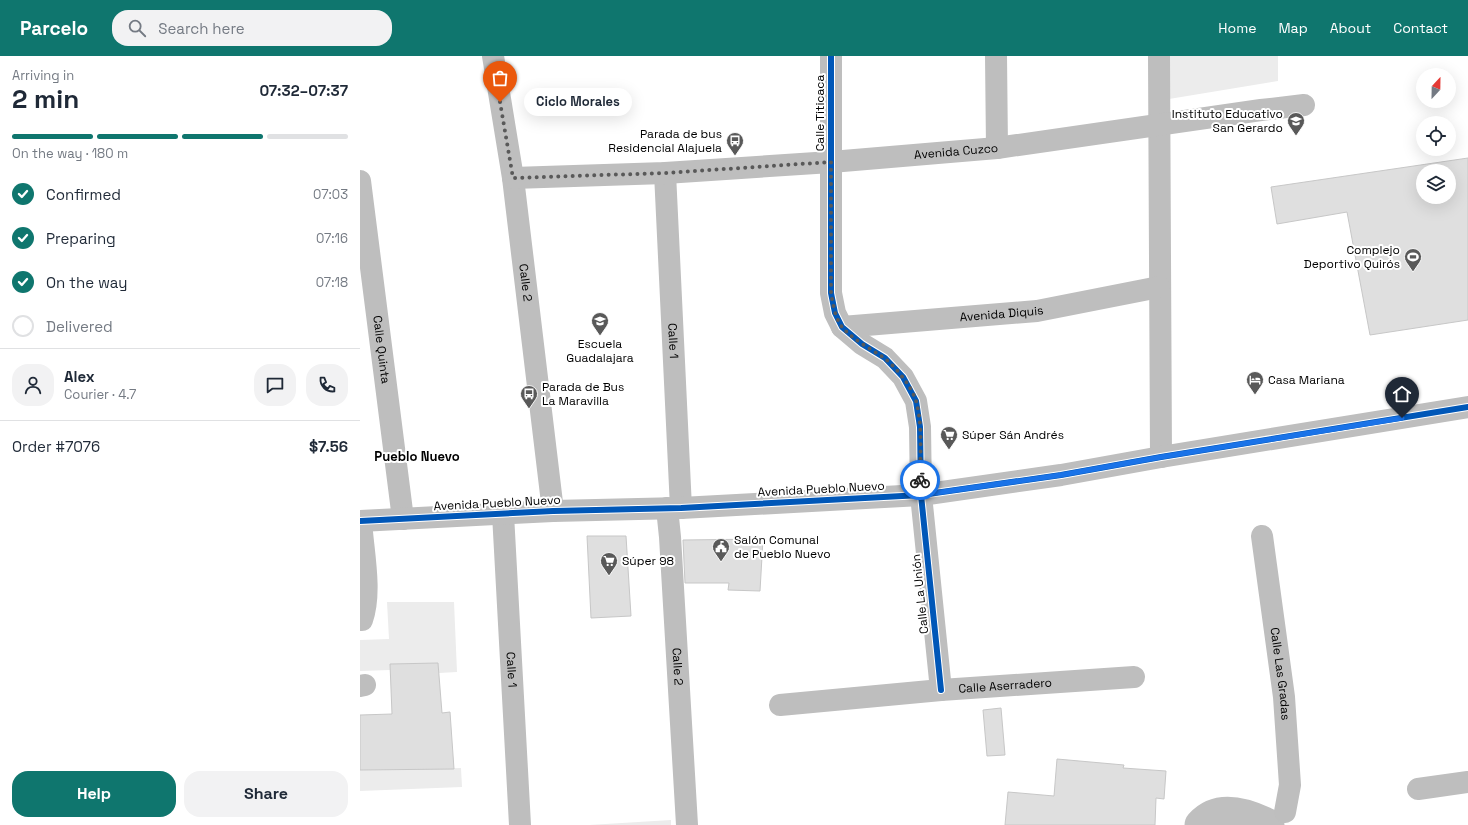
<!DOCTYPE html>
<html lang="en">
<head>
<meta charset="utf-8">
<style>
	body { margin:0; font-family:"Space Grotesk",sans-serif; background:#f2f2f3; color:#1f2937; height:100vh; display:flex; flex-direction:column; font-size:15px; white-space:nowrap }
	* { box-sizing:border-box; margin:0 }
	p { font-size:13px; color:#747a83 }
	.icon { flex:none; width:22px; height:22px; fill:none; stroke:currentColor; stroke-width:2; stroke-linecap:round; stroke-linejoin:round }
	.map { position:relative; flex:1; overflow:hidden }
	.side { display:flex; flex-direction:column; background:#fff; width:360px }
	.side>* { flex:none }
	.needle { width:26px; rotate:22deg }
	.fabs { position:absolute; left:1056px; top:12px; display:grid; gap:8px }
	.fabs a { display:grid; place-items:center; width:40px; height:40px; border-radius:50%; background:#fff; box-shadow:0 4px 16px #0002; font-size:20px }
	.pin { position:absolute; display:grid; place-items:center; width:34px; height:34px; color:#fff; margin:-41px -17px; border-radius:50% 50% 50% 0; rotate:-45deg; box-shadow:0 0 4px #0007 }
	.pin .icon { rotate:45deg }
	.courier { position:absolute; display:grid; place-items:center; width:40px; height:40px; margin:-20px; border:3px solid #1a73e8; border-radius:50%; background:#fff; color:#222; box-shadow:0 1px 5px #0007 }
	.bubble { position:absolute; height:28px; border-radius:14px; background:#fff; box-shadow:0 4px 16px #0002; font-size:13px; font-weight:800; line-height:28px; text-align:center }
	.headline em { font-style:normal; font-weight:800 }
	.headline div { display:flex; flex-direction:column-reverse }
	.headline { display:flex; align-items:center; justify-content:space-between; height:68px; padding:0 12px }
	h1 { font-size:26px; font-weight:800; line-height:30px }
	.bar { display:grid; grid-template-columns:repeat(4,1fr); gap:6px 4px; align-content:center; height:48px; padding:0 12px }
	.bar i { height:5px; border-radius:3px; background:#e0e1e3 }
	.bar .current { background:#0f766e }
	.bar p { grid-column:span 4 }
	.line { display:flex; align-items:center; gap:10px; padding:0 12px; border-top:1px solid #e0e1e3 }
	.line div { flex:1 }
	.round { display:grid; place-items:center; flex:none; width:42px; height:42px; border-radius:16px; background:#f2f2f3 }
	ol { padding:0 12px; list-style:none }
	li { display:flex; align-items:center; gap:12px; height:44px }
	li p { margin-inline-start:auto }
	li .icon { padding:4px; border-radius:50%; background:#0f766e; color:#fff; stroke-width:4 }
	li:last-child { color:#747a83 }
	li i { width:22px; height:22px; border:2px solid #e0e1e3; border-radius:50% }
	.primary-button { display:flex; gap:8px; margin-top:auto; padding:8px 12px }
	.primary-button a { flex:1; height:46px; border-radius:16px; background:#0f766e; color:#fff; font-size:16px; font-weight:800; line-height:46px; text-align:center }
	.primary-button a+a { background:#f2f2f3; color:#1f2937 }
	header { display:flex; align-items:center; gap:24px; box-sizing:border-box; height:56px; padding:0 20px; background:#0f766e; color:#fff }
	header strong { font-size:19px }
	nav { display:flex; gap:22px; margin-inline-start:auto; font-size:14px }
	.search { width:280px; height:36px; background:#f2f2f3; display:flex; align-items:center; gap:10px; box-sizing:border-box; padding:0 14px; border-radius:16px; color:#747a83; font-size:15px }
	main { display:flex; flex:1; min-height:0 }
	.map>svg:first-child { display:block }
	.green { fill:#ececec }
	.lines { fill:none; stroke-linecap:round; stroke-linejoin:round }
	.river { stroke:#bfbfbf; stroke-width:33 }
	.building { fill:#dfdfdf; stroke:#c7c7c7; fill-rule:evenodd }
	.minor { stroke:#bebebe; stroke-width:22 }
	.cycleway-casing { stroke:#fff; stroke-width:8 }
	.cycleway { stroke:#0057b8; stroke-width:6 }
	.done { stroke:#595959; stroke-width:4; stroke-dasharray:0 7.2 }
	.route { stroke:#1a73e8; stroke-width:5 }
	.labels { text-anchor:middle; stroke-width:4; stroke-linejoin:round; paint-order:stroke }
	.street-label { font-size:12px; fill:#000; stroke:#fff }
	.poi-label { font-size:12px; fill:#000; stroke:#fff; text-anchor:start }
	.neighbourhood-label { font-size:13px; font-weight:bold; fill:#000; stroke:#fff }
</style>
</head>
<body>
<header>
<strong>Parcelo</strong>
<div class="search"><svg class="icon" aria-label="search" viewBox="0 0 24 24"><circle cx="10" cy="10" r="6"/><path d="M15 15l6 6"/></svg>Search here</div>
<nav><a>Home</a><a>Map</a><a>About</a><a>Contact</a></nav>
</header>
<main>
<section class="side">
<div class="headline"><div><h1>2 min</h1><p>Arriving in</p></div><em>07:32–07:37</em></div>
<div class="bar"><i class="current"></i><i class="current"></i><i class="current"></i><i></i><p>On the way · 180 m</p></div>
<ol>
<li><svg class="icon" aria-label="check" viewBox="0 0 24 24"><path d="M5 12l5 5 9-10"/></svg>Confirmed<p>07:03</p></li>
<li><svg class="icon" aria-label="check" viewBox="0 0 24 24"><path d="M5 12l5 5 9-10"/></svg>Preparing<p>07:16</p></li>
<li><svg class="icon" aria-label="check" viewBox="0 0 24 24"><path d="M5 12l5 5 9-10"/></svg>On the way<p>07:18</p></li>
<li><i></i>Delivered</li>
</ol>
<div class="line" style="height:72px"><a class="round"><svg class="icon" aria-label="person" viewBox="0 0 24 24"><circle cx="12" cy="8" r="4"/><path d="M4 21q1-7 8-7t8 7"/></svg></a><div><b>Alex</b><p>Courier · 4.7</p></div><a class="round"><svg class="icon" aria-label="chat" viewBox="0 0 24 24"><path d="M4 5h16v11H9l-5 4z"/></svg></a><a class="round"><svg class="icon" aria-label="phone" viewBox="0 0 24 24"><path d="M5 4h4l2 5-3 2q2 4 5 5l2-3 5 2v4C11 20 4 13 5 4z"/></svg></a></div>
<div class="line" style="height:52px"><div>Order #7076</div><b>$7.56</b></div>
<div class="primary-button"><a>Help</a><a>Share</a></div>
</section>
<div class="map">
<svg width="1108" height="769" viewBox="0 0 1108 769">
	<rect width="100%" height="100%" fill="#fff"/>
	<path class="green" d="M809 0H918V25L809 43Z
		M27 546H94L97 616 79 617 78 607 30 608V614L0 615V584L29 583Z
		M101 712 102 731 0 735V714Z
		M311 764V769H229Z"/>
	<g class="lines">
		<path class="river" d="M841 769C859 749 888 759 908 769"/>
	</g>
	<path class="building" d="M1108 102V264L1010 279 987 156 917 168 911 131ZM1063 115H1089V141H1063Z
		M227 480H266L271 560 231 562Z
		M403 483 400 535 368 534 369 527H325L323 484Z
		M78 607 82 657 90 656 94 713 0 714V659L32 658 30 608Z
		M641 652 645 699 627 700 623 654Z
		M697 703 764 709 763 712 806 715 804 743 796 742 795 769H645L648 736 694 740Z"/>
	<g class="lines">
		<g class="minor">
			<path id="s1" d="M133 0 153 122 193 455"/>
			<path d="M471 0V237L475 257 482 271 502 288 525 302 543 321 556 345 560 371 561 439 581 634"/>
			<path d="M636 0 637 92"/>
			<path d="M799 0 801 401"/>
			<path id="s2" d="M305 117 321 452"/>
			<path id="s3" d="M153 122 305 117 471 106 637 92 901 54 944 49"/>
			<path id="s4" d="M0 125 43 463"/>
			<path id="s5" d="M482 271 677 255 799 231"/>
			<path id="s6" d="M307 452 310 481 327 769"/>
			<path id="s7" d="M143 458 160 769"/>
			<path d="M0 465 193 455 321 452 561 439 701 419 801 401 1108 351"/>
			<path id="s8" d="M902 480 924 641 930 729 925 756"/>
			<path d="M0 564H2C12 536 3 495 1 465"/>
			<path d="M0 630 5 629"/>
			<path id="s9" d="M420 649 581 634 774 621"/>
			<path d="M1058 733 1108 726"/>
		</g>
		<defs>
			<path id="cycleway" d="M471 0V237L475 257 482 271 502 288 525 302 543 321 556 345 560 371 561 439 581 634
				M0 465 193 455 321 452 561 439 701 419 801 401 1108 351"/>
		</defs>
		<use href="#cycleway" class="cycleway-casing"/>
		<use href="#cycleway" class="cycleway"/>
	</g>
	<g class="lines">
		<path class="done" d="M140 46 153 122 305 117 471 106V237C473 248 475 262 482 271 493 284 510 292 524 302 536 311 552 331 556 345 563 369 560 400 560 424"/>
		<path class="route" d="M560 424 561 439 701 419 801 401 1042 362"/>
	</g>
	<defs>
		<symbol id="school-pin" viewBox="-11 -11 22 30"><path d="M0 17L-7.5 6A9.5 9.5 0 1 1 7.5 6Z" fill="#595959" stroke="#fff"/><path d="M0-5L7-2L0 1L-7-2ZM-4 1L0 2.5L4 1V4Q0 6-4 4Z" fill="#fff"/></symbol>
		<symbol id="bus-pin" viewBox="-11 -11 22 30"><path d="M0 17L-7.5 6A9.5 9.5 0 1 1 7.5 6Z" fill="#595959" stroke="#fff"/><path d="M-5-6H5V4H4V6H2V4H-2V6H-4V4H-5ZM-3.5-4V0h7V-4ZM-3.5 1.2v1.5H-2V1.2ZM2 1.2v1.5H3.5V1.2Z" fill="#fff"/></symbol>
		<symbol id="stadium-pin" viewBox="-11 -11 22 30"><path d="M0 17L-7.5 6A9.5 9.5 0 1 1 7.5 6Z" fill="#595959" stroke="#fff"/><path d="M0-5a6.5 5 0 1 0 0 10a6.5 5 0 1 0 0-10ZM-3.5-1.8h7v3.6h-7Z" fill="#fff"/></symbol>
		<symbol id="hotel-pin" viewBox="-11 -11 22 30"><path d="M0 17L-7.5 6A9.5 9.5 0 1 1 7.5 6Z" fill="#595959" stroke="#fff"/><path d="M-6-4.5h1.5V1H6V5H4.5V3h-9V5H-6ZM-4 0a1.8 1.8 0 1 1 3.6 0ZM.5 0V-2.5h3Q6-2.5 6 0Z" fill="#fff"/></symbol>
		<symbol id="supermarket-pin" viewBox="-11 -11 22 30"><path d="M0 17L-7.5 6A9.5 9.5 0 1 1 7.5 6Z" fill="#595959" stroke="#fff"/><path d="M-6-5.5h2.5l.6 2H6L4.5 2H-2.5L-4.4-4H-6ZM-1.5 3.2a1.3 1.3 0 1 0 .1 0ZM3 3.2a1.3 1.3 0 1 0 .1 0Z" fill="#fff"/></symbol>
		<symbol id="civic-pin" viewBox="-11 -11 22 30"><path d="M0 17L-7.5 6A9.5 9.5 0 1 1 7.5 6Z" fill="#595959" stroke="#fff"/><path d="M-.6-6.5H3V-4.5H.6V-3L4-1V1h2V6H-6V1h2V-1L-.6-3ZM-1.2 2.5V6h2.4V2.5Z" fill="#fff"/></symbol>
	</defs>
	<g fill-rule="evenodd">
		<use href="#school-pin" x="926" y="55" width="20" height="27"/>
		<use href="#bus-pin" x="365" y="75" width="20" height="27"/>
		<use href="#stadium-pin" x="1043" y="191" width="20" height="27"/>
		<use href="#school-pin" x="230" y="255" width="20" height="27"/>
		<use href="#hotel-pin" x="885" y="314" width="20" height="27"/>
		<use href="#bus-pin" x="159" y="328" width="20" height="27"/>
		<use href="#supermarket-pin" x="579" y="369" width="20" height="27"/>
		<use href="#civic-pin" x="351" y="481" width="20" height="27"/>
		<use href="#supermarket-pin" x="239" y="495" width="20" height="27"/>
	</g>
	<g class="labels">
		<g class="street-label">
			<text transform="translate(460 57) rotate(-90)" y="4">Calle Titicaca</text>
			<text dy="4" stroke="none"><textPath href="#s3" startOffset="444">Avenida Cuzco</textPath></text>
			<text dy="4" stroke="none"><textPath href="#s1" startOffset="229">Calle 2</textPath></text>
			<text dy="4" stroke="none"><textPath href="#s5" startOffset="160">Avenida Diquis</textPath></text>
			<text dy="4" stroke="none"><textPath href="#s2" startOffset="168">Calle 1</textPath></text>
			<text dy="4" stroke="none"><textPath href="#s4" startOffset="170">Calle Quinta</textPath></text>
			<text transform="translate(461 433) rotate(-3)" y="4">Avenida Pueblo Nuevo</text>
			<text transform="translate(137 447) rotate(-3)" y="4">Avenida Pueblo Nuevo</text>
			<text transform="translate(560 538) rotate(-96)" y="4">Calle La Unión</text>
			<text dy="4" stroke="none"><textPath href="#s6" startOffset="159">Calle 2</textPath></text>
			<text dy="4" stroke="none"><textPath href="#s7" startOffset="156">Calle 1</textPath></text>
			<text dy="4" stroke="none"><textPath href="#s8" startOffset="139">Calle Las Gradas</textPath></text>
			<text dy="4" stroke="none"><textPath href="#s9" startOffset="226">Calle Aserradero</textPath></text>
		</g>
		<g class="poi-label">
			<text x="923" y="62" text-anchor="end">Instituto Educativo<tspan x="923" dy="14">San Gerardo</tspan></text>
			<text x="362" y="82" text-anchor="end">Parada de bus<tspan x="362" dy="14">Residencial Alajuela</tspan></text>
			<text x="1040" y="198" text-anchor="end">Complejo<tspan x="1040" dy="14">Deportivo Quirós</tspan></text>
			<text x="240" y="292" text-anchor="middle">Escuela<tspan x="240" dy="14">Guadalajara</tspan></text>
			<text x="908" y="328">Casa Mariana</text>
			<text x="182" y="335">Parada de Bus<tspan x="182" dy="14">La Maravilla</tspan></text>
			<text x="602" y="383">Súper Sán Andrés</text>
			<text x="374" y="488">Salón Comunal<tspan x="374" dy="14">de Pueblo Nuevo</tspan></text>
			<text x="262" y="509">Súper 98</text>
		</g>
		<g class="neighbourhood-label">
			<text x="57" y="405">Pueblo Nuevo</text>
		</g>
	</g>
</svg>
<div class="fabs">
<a><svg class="needle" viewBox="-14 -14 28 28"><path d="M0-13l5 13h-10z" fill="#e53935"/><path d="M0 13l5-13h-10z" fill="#747a83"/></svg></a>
<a><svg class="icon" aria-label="locate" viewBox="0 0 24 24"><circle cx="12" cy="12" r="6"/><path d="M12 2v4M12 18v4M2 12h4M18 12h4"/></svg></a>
<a><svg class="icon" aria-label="layers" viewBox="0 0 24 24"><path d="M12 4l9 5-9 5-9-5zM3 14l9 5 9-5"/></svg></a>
</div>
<div class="pin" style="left:140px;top:46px;background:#ea580c"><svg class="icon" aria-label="bag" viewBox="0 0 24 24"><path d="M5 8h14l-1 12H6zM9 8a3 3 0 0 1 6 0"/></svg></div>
<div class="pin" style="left:1042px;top:362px;background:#1f2937"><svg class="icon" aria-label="home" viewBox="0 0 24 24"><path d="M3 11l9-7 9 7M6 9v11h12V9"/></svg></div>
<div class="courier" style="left:560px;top:424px"><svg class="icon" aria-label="bike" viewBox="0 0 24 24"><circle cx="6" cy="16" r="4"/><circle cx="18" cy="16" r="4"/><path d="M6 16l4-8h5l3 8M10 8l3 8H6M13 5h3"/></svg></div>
<div class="bubble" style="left:164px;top:32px;width:108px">Ciclo Morales</div>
</div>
</main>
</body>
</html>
